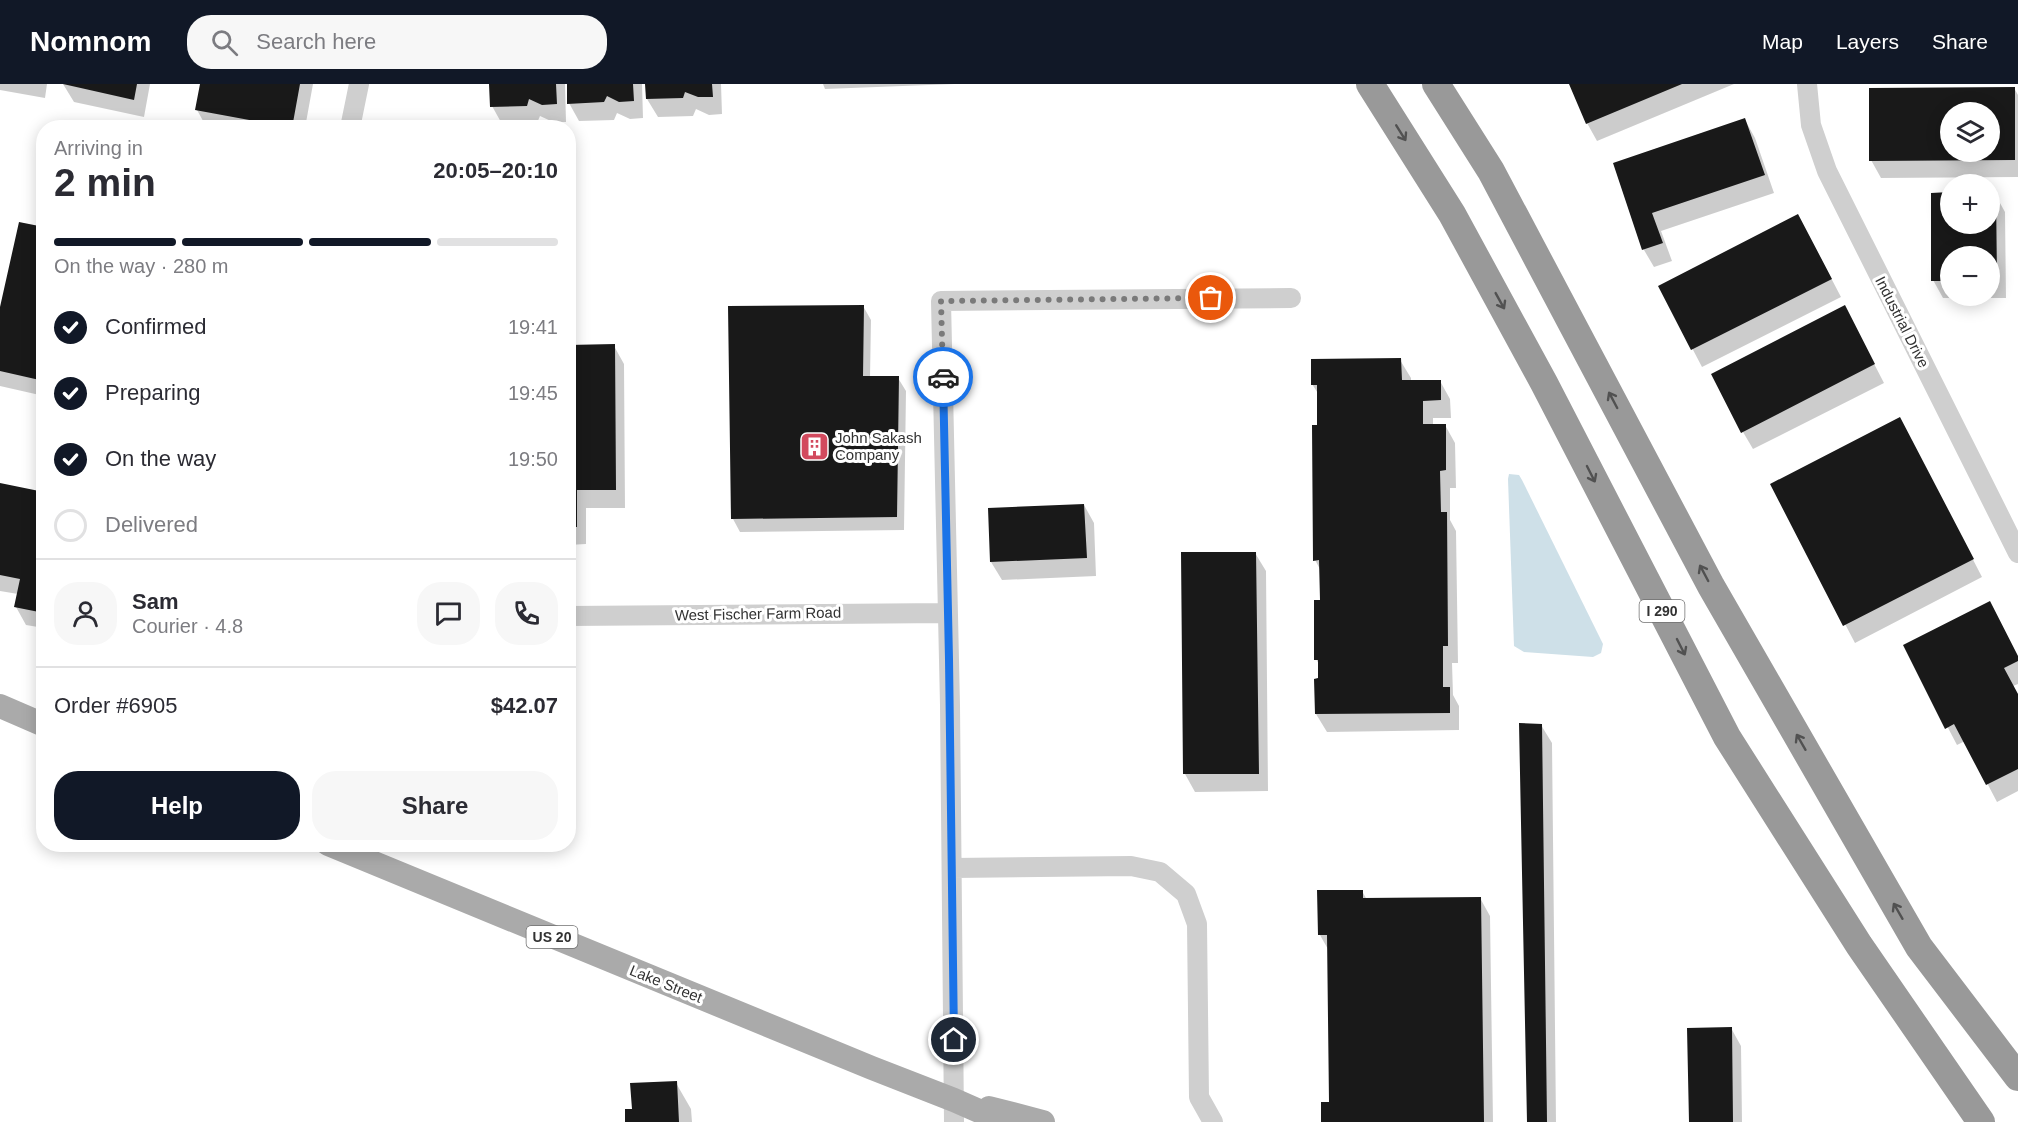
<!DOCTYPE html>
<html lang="en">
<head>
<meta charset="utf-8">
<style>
	body { margin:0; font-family:Arial,sans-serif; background:#f7f7f7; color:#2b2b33; height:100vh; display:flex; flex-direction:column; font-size:22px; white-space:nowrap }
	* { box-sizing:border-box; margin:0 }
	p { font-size:20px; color:#7c7c81 }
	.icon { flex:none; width:33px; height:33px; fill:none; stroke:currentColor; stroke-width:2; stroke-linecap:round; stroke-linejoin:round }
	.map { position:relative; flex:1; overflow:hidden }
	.drawer { position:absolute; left:36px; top:36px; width:540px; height:732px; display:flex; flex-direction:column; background:#fff; border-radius:24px; box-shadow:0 3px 15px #0003 }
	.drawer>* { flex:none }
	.fabs { position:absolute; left:1940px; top:18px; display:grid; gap:12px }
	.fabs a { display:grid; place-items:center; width:60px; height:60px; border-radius:50%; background:#fff; box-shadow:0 3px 15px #0003; font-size:30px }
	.pin { position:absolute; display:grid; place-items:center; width:51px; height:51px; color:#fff; margin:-26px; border:3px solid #fff; border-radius:50%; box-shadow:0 2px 6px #0007 }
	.courier { position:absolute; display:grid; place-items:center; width:60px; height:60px; margin:-30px; border:4px solid #1a73e8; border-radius:50%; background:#fff; color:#222; box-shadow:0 2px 8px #0007 }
	.headline em { font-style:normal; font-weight:800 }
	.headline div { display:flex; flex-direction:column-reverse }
	.headline { display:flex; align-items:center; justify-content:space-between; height:102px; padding:0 18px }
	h1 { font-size:39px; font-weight:800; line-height:45px }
	.bar { display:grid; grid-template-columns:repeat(4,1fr); gap:9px 6px; align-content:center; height:72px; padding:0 18px }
	.bar i { height:8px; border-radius:4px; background:#e1e1e2 }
	.bar .current { background:#111827 }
	.bar p { grid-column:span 4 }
	.line { display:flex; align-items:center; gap:15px; padding:0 18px; border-top:2px solid #e1e1e2 }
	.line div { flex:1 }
	.round { display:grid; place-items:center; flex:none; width:63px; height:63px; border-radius:24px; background:#f7f7f7 }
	ol { padding:0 18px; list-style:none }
	li { display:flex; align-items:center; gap:18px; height:66px }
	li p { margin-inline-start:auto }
	li .icon { padding:6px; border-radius:50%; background:#111827; color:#fff; stroke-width:4 }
	li:last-child { color:#7c7c81 }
	li i { width:33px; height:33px; border:3px solid #e1e1e2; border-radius:50% }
	.primary-button { display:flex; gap:12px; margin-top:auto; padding:12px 18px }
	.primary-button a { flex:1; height:69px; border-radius:24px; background:#111827; color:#fff; font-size:24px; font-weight:800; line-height:69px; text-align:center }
	.primary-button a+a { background:#f7f7f7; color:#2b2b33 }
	header { display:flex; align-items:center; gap:36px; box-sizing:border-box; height:84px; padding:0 30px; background:#111827; color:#fff }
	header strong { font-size:28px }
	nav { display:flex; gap:33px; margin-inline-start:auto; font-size:21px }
	.search { width:420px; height:54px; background:#f7f7f7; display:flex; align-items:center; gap:15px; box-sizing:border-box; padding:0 21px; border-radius:24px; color:#7c7c81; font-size:22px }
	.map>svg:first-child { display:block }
	.water { fill:#cee0e8 }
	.shadow { fill:#0003; fill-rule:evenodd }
	.building { fill:#191919; fill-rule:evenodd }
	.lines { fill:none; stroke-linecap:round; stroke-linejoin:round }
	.minor { stroke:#cfcfcf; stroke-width:20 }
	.major { stroke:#aaa; stroke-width:24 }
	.highway { stroke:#999; stroke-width:28 }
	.oneway { stroke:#515151 }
	.done { stroke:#7a7a7a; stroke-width:6; stroke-dasharray:0 10.8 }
	.route { stroke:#1a73e8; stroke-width:8 }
	.labels { text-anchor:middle; stroke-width:6; stroke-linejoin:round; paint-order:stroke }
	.shield { fill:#fff; stroke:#707070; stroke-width:1.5 }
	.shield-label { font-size:14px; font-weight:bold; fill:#323232 }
	.street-label { font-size:15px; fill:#323232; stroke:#fff }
	.poi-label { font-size:15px; fill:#323232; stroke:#fff; text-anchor:start }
</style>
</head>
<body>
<header>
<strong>Nomnom</strong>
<div class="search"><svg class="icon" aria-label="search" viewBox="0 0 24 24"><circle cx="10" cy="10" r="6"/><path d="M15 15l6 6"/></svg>Search here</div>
<nav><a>Map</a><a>Layers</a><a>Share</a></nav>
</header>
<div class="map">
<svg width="2018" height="1038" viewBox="0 0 2018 1038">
	<rect width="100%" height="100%" fill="#fff"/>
	<path class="water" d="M1509 390 1519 391 1522 396 1603 560 1601 569 1593 573 1524 568 1514 562 1508 395Z"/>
	<path class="shadow" d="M0 0H47L45 14 0 6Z
		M63 0H150L144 33 74 18Z
		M202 0H313L305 44H207L197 26Z
		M491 0H565L566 38H553L540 32 537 39 502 40 492 22Z
		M568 0H642L643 34 630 35 617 29 614 36 579 37 569 19Z
		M647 0H721L722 30 709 31 696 25 693 32 658 33 647 15Z
		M823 0H955L825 5Z
		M1571 0H1734L1597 57 1587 39Z
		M2014 4 2018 11V93L1881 94 1871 76 1870 5ZM1950 28H1989V68H1950Z
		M1745 36 1755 54 1774 109 1661 147 1672 177 1654 183 1644 166 1615 80Z
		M1950 110V140H1989V110H1995L2005 128 2006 214H1943L1933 196ZM1950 172H1989V212H1950Z
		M44 145V312L0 302V230Z
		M1808 150 1841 213 1702 283 1660 203Z
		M863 222 871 236 870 294H898L906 307 904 446 740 448 733 435Z
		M1854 241 1884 299 1753 365 1743 348Z
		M568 262H614L624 280 625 424H586V460L568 461Z
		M1400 276 1411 294V298L1440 297 1450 315 1451 334H1433V341H1445L1455 359 1456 404H1450V436L1456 447 1458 579H1452L1453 611 1459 622V646L1327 648 1316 630 1320 582 1316 575 1321 518V487L1315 476 1319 311 1312 300Z
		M1909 352 1982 493 1855 559 1772 401Z
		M0 401 44 409V544L26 541 16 523 18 510 0 507Z
		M1084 421 1094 439 1096 492 1002 496 991 478Z
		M1255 469 1266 487 1268 707 1195 708 1185 690 1182 470Z
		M1905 562 2018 572V600L2013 602 2018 611V707L1997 718 1965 657 1957 661Z
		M1541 641 1552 659 1556 1038H1528Z
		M1362 807 1367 816 1480 814 1490 832 1493 1038H1322L1331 1020 1329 867 1320 851Z
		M1731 944 1741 962 1742 1038H1690Z
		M676 999 691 1025 692 1038H627L633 1026Z"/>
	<path class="building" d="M63 0H137L134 16Z
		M200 0H300L292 44 195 26Z
		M489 0H556L557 20 542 21 529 15 527 22 490 23Z
		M567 0H633L634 17 619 18 607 12 604 18 567 20Z
		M645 0H712L713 13H698L685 8 683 14 646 15Z
		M1569 0H1682L1586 40Z
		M2015 3V76L1869 77V4ZM1950 28H1989V68H1950Z
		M1745 34 1765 91 1652 129 1663 159 1642 166 1613 79Z
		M1950 108V140H1989V108H1996L1997 196H1989V172H1950V197H1931V109Z
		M1798 130 1832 195 1691 266 1658 202Z
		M19 138 44 143V297L0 287V223Z
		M864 221 863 292H899L897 433 731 435 728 222Z
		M1845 221 1875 280 1741 349 1711 290Z
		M615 260 616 406H577V443H568V261Z
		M1401 274 1402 296H1441V316L1423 317V340H1446V386L1440 387 1441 428H1447L1448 562H1443V603H1450V629L1315 630 1314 595 1318 594V576H1314V516H1320L1319 476 1313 477 1312 341H1317V301H1311V275Z
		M1900 333 1974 475 1843 542 1770 400Z
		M0 399 44 408V529L14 523 20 495 0 491Z
		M1084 420 1087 474 990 478 988 424Z
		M1181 468H1256L1259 690H1183Z
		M1990 517 2018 572V577L2004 584 2018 610V685L1986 701 1954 640 1945 645 1903 561Z
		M1519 639 1542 640 1547 1038H1527Z
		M1317 806H1363V814L1481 813 1484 1038H1321V1018H1329L1327 851H1318Z
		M1732 943 1733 1038H1689L1687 944Z
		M677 997 679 1038H625V1025H632L630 999Z"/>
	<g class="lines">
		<path class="minor" d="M1807 0 1811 41 1827 87 2018 469
			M350 44 359 0
			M568 532 948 529
			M953 784 1131 782 1160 788 1186 810 1197 840 1199 1013 1213 1038
			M954 1038 950 621 941 217 1291 214"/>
		<path class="major" d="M0 622 44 641
			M328 760 872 984 954 1016 1004 1038
			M989 1024 1043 1038"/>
		<path class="highway" d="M1370 0 1452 130 1544 299 1727 653 1859 861 1981 1038
			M1436 0 1491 87 1711 502 1919 863 2018 993"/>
	</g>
	<defs><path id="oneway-shaft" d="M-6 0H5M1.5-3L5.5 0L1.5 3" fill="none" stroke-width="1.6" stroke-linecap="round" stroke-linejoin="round" transform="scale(1.5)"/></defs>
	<g class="oneway">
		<use href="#oneway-shaft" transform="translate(1401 49) rotate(58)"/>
		<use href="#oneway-shaft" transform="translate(1500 217) rotate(61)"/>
		<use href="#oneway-shaft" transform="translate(1613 316) rotate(-118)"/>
		<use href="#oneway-shaft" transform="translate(1591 390) rotate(63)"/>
		<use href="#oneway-shaft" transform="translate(1704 489) rotate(-118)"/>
		<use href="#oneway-shaft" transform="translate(1681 563) rotate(63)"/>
		<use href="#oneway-shaft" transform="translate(1801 658) rotate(-120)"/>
		<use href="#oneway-shaft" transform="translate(1898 827) rotate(-120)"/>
	</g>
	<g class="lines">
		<path class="done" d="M943 293 941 217 1211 214"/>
		<path class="route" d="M943 293 949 575 954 956"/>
	</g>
	<defs>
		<symbol id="building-square" viewBox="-11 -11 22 22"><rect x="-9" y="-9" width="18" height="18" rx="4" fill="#d24a5e" stroke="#fff"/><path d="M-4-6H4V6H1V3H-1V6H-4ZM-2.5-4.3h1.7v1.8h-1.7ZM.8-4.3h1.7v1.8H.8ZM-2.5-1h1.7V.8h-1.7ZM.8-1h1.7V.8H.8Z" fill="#fff"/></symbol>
	</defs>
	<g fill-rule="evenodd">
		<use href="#building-square" x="798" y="346" width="33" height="33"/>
	</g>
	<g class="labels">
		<g class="shield">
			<rect x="1639.5" y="516" width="45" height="22" rx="4.5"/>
			<rect x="526.5" y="842" width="51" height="22" rx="4.5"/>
		</g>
		<g class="shield-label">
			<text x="1662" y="532">I 290</text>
			<text x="552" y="858">US 20</text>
		</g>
		<g class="street-label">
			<text transform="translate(1902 238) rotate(63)" y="5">Industrial Drive</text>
			<text transform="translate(758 530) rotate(-1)" y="5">West Fischer Farm Road</text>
			<text transform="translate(666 900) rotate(22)" y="5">Lake Street</text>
		</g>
		<g class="poi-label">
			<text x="835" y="359">John Sakash<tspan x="835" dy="17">Company</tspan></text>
		</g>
	</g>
</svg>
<div class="fabs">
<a><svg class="icon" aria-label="layers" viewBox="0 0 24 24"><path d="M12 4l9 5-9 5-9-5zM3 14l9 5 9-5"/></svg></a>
<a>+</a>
<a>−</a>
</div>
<div class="pin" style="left:1211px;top:214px;background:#ea580c"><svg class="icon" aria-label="bag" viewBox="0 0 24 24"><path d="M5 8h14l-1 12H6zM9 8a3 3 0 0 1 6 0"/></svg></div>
<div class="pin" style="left:954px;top:956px;background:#1f2937"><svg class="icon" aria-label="home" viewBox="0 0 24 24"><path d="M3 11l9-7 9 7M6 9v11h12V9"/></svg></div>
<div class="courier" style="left:943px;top:293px"><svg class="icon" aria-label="car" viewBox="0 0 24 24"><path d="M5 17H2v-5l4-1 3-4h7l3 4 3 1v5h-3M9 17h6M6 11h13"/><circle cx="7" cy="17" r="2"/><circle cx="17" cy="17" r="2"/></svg></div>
<section class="drawer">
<div class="headline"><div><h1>2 min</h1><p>Arriving in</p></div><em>20:05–20:10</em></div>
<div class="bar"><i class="current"></i><i class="current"></i><i class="current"></i><i></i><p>On the way · 280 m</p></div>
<ol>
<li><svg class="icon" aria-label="check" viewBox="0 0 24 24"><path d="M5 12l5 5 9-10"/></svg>Confirmed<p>19:41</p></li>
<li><svg class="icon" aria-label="check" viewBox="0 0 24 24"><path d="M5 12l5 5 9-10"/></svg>Preparing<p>19:45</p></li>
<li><svg class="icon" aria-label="check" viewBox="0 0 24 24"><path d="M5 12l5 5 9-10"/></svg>On the way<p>19:50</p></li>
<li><i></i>Delivered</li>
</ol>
<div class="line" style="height:108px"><a class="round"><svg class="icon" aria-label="person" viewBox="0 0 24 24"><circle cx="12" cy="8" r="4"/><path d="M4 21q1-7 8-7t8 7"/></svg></a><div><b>Sam</b><p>Courier · 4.8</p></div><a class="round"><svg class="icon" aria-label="chat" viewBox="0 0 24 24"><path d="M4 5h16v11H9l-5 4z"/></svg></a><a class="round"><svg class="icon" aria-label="phone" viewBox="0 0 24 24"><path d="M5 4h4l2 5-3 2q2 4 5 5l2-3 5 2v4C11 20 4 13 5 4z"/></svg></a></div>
<div class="line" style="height:78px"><div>Order #6905</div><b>$42.07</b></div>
<div class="primary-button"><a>Help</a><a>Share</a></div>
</section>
</div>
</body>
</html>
